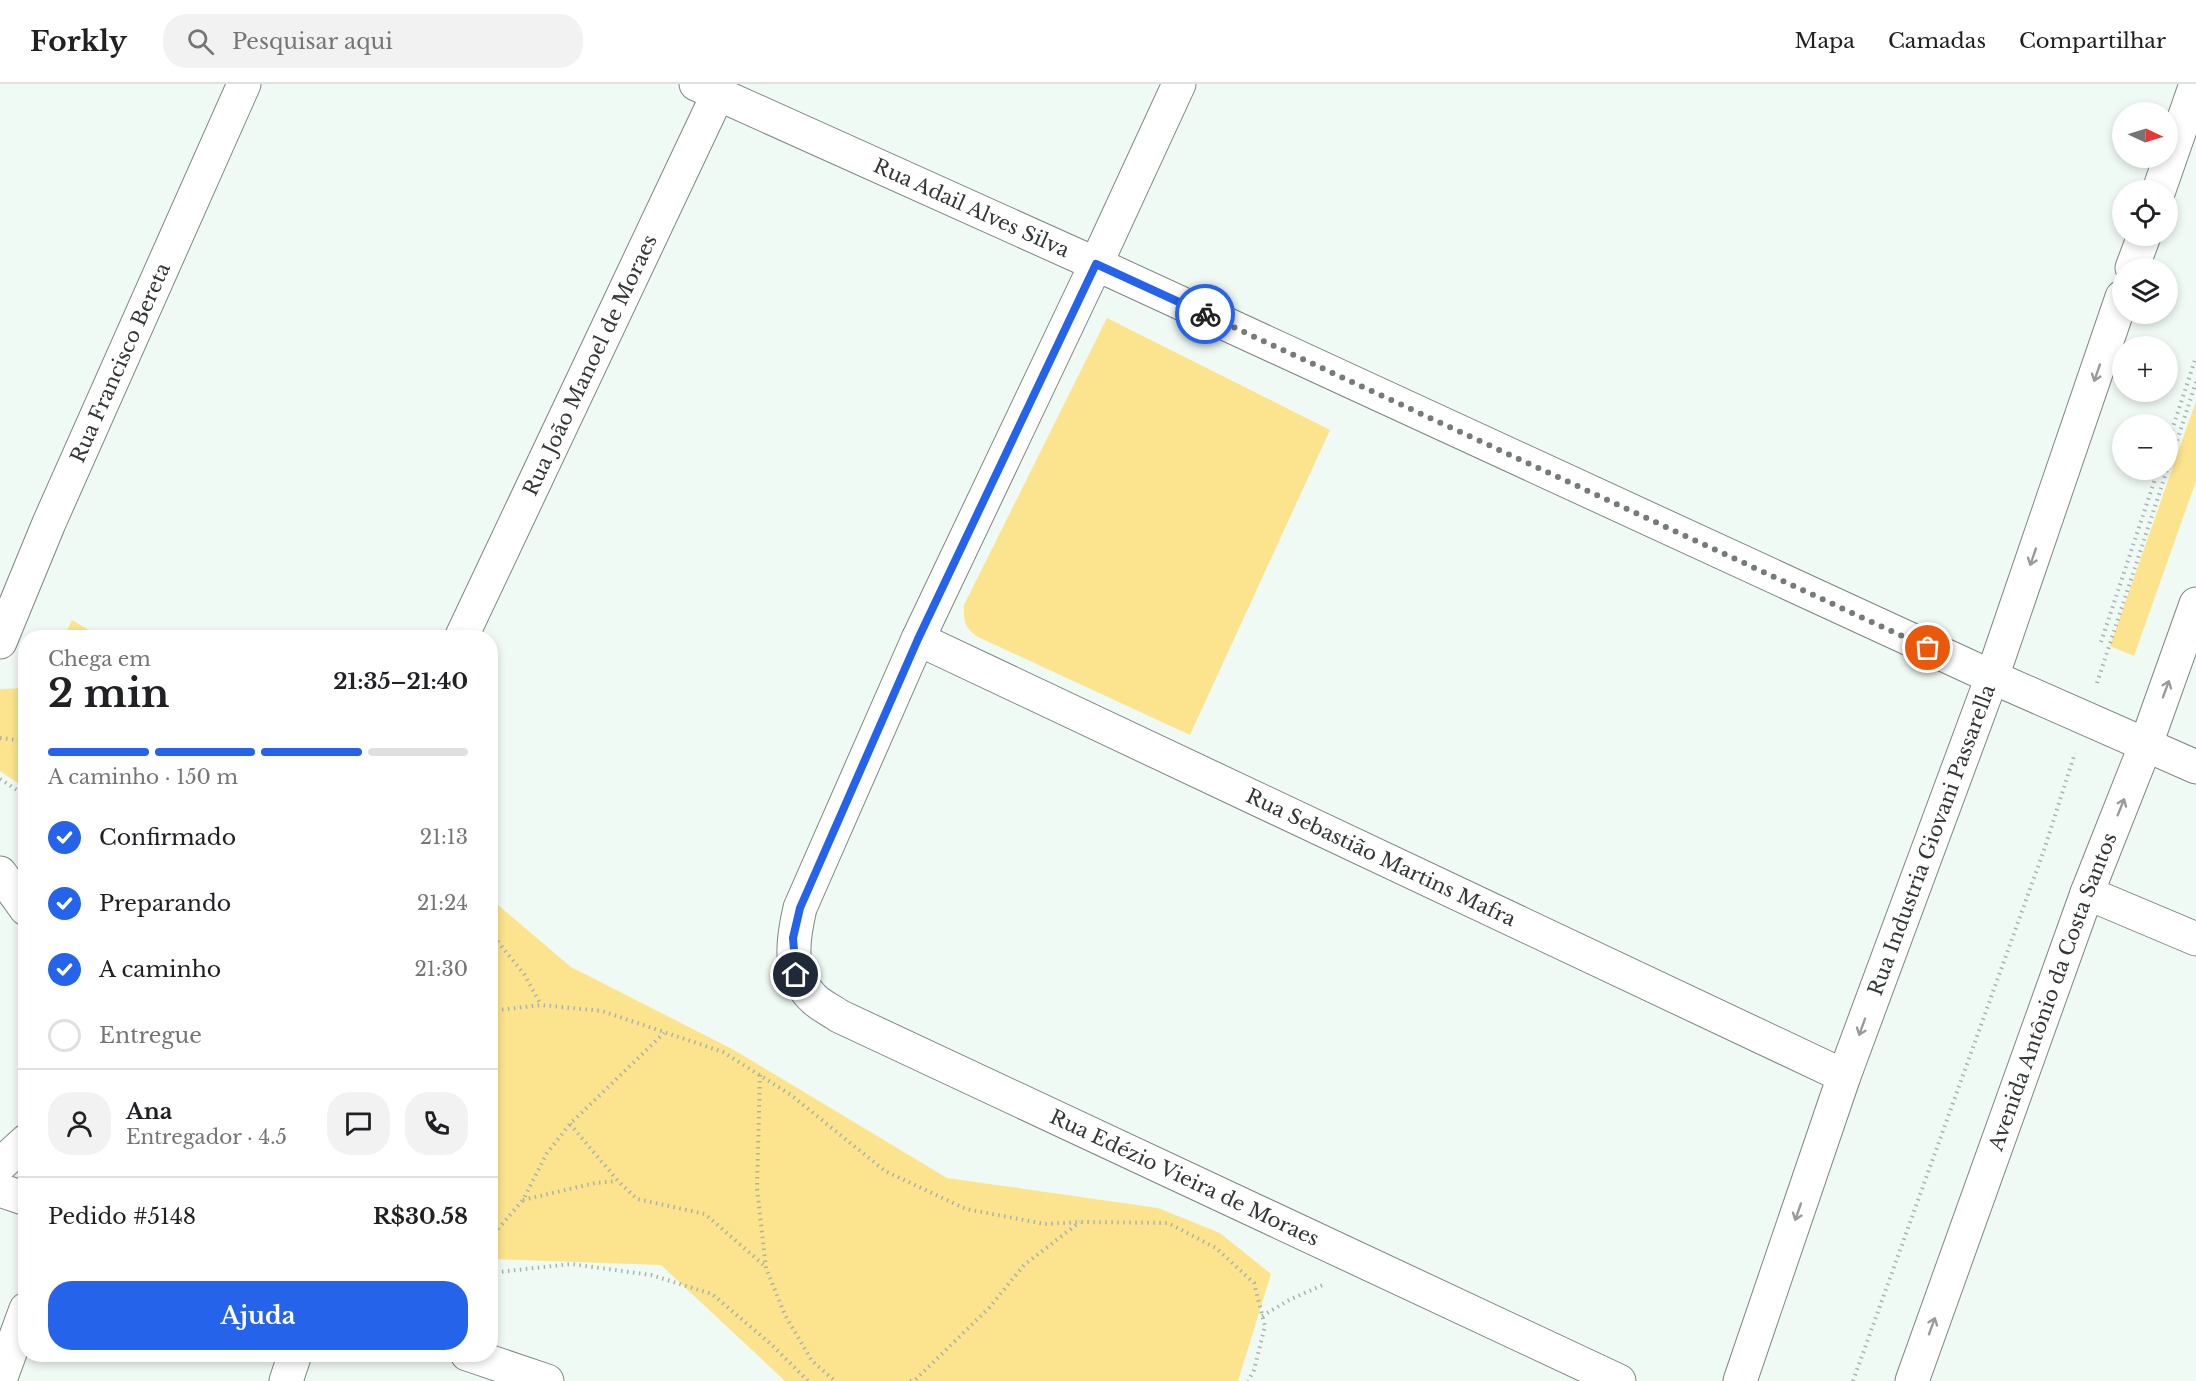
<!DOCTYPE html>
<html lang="pt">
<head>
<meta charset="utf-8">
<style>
	body { margin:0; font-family:"Libre Baskerville",serif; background:#f2f2f2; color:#202124; height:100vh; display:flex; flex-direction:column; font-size:22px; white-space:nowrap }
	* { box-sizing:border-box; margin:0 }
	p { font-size:20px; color:#757577 }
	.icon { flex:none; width:33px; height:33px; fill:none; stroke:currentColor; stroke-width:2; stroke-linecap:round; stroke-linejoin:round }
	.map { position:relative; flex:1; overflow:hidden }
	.side { position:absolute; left:18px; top:546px; width:480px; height:732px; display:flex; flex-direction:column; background:#fff; border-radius:24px; box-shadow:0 3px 9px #0003 }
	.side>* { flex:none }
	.needle { width:39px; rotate:94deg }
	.tools { position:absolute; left:2112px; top:18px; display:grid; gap:12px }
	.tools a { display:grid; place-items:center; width:66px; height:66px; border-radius:50%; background:#fff; box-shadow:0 3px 9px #0003; font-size:30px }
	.pin { position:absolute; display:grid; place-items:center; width:51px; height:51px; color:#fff; margin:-26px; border:3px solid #fff; border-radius:50%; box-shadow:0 2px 6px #0007 }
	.courier { position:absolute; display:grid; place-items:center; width:60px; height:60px; margin:-30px; border:4px solid #2563eb; border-radius:50%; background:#fff; color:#222; box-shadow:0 2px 8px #0007 }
	.summary em { font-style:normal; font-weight:700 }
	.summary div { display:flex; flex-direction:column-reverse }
	.summary { display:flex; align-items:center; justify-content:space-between; height:102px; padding:0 30px }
	h1 { font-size:39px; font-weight:700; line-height:45px }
	.bar { display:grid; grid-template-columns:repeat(4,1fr); gap:9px 6px; align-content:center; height:72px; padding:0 30px }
	.bar i { height:8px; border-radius:4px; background:#e0e0e0 }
	.bar .active { background:#2563eb }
	.bar p { grid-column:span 4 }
	.line { display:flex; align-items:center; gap:15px; padding:0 30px; border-top:2px solid #e0e0e0 }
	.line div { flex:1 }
	.round { display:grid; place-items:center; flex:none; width:63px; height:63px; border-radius:24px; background:#f2f2f2 }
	ol { padding:0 30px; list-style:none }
	li { display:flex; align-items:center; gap:18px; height:66px }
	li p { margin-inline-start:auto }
	li .icon { padding:6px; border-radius:50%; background:#2563eb; color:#fff; stroke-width:4 }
	li:last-child { color:#757577 }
	li i { width:33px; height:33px; border:3px solid #e0e0e0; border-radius:50% }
	.cta { display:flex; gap:12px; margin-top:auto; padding:12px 30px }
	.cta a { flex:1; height:69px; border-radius:24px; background:#2563eb; color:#fff; font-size:24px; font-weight:700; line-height:69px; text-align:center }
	header { display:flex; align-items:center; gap:36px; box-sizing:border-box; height:84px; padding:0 30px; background:#fff; border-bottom:2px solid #e0e0e0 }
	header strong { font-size:28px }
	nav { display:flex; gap:33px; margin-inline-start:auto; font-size:21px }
	.search { width:420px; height:54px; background:#f2f2f2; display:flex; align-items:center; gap:15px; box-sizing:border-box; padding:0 21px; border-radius:24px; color:#757577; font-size:22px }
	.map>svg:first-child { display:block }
	.green { fill:#fbe48d }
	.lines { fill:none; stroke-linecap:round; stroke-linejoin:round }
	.minor-casing { stroke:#7e8782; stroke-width:35 }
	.path { stroke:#aab2ad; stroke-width:4; stroke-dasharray:1.5 4.5; stroke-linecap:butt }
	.minor { stroke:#fff; stroke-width:33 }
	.oneway { stroke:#999b9a }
	.done { stroke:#757b78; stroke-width:6; stroke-dasharray:0 10.8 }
	.route { stroke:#2563eb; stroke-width:8 }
	.labels { text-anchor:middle; stroke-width:5; stroke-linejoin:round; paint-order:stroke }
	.street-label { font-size:20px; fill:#333735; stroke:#f0faf4 }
</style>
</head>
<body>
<header>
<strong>Forkly</strong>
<div class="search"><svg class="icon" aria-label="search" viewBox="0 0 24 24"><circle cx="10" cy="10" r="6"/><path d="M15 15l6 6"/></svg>Pesquisar aqui</div>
<nav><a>Mapa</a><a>Camadas</a><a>Compartilhar</a></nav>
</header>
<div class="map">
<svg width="2196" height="1297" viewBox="0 0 2196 1297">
	<rect width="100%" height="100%" fill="#f0faf4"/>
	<path class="green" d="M1107 234 1330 346 1190 651 978 553C965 544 963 537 964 521Z
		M2196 317V397L2134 572 2110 562Z
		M72 536 101 553H64Z
		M25 604H26L25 704 0 687V605Z
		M491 815 571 883 734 966 947 1094 1158 1124 1220 1149 1271 1190 1238 1297H785L661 1181 491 1175Z"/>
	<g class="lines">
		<defs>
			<g id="minor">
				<path id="s1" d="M696 0 1096 180 1992 593 2196 683"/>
				<path id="s2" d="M1179 0 1096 180 918 555 800 824C793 854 787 889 812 913 819 921 831 926 839 932L1619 1297"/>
				<path d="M2159 106 2196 0"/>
				<path d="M2132 184 2144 152"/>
				<path id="s3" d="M461 554 718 10"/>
				<path id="s4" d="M918 555 1844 992"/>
				<path id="s5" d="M0 558 49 439 244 0"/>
				<path d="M0 789 26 825"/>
				<path d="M2087 809 2196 855"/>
				<path d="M0 1081 26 1057"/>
				<path d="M0 1106 26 1115"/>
				<path d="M467 1270 547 1297"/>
				<path d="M0 1296 26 1225"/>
				<path d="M286 1297 295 1270"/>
				<path id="s6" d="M1740 1297 1844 992 1992 593 2122 213"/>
				<path id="s7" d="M1912 1297 2087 809 2146 660 2196 520"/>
			</g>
		</defs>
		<use href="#minor" class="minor-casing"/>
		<path class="path" d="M2168 358 2196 273
			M2168 385 2196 298
			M2101 558 2158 386
			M2097 599 2167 386
			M0 654 26 657
			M0 695 26 712
			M490 848 524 890 541 921
			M490 927 541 921 602 927 723 968 791 1011 885 1087 966 1125 1045 1140 1081 1138 1168 1139 1216 1164 1254 1199 1265 1242 1254 1286 1248 1297
			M760 991 757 1104 766 1184 785 1231 812 1277 835 1297
			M570 1040 618 1097 637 1115 705 1130 766 1183
			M523 1116 595 1099 617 1097
			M490 1154 523 1116 547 1069 570 1040 664 949
			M490 1189 571 1180 651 1191 712 1210 772 1261 808 1297
			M1262 1232 1291 1215 1323 1201
			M910 1297 915 1296 989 1224 1024 1181 1080 1138
			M1853 1297 2044 766 2075 669"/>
		<use href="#minor" class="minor"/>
	</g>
	<defs><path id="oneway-shaft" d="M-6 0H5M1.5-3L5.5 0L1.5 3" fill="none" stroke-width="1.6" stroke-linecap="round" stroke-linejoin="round" transform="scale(1.5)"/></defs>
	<g class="oneway">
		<use href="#oneway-shaft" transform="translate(2097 289) rotate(109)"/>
		<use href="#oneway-shaft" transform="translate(2033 473) rotate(109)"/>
		<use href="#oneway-shaft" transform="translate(2166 605) rotate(-70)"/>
		<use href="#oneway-shaft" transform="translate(2121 723) rotate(-68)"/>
		<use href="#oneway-shaft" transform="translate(1862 943) rotate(110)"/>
		<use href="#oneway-shaft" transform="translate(1798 1128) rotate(109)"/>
		<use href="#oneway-shaft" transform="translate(1932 1242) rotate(-70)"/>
	</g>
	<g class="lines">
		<path class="done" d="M1205 230 1928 564"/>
		<path class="route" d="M796 891 793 854 800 824 918 555 1096 180 1205 230"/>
	</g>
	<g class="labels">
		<g class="street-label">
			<text dy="7" stroke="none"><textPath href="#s1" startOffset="302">Rua Adail Alves Silva</textPath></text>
			<text dy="7" stroke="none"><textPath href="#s5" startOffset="304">Rua Francisco Bereta</textPath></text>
			<text dy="7" stroke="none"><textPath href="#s3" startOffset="302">Rua João Manoel de Moraes</textPath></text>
			<text dy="7" stroke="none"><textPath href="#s6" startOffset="574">Rua Industria Giovani Passarella</textPath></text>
			<text dy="7" stroke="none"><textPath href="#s4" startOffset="512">Rua Sebastião Martins Mafra</textPath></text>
			<text dy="7" stroke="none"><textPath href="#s7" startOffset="414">Avenida Antônio da Costa Santos</textPath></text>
			<text dy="7" stroke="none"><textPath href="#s2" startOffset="1416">Rua Edézio Vieira de Moraes</textPath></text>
		</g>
	</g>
</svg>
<div class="tools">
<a><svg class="needle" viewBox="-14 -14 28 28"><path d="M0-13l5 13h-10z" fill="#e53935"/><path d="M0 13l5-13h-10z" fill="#757577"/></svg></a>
<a><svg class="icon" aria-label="locate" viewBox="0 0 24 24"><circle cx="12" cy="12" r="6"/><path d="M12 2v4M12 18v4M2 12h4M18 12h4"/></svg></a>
<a><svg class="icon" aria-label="layers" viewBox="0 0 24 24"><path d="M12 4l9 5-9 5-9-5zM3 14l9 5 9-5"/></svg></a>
<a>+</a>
<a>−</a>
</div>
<div class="pin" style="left:1928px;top:564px;background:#ea580c"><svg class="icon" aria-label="bag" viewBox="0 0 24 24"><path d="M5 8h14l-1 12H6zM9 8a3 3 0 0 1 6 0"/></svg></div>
<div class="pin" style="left:796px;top:891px;background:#1f2937"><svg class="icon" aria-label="home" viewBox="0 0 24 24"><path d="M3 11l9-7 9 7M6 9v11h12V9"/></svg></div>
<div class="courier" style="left:1205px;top:230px"><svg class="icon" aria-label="bike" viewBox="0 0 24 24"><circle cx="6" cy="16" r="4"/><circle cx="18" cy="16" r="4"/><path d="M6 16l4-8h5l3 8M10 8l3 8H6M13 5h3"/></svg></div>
<section class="side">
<div class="summary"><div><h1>2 min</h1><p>Chega em</p></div><em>21:35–21:40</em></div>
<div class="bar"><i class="active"></i><i class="active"></i><i class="active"></i><i></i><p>A caminho · 150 m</p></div>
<ol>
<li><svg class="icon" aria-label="check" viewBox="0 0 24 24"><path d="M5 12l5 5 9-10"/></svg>Confirmado<p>21:13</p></li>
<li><svg class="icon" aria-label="check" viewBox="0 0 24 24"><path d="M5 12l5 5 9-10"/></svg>Preparando<p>21:24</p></li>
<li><svg class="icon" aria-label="check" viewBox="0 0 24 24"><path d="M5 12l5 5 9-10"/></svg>A caminho<p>21:30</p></li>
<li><i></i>Entregue</li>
</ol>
<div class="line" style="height:108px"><a class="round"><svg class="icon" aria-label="person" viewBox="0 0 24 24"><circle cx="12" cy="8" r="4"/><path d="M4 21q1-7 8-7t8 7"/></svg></a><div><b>Ana</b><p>Entregador · 4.5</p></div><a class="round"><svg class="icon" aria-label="chat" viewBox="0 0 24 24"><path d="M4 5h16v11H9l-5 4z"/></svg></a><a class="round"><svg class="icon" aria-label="phone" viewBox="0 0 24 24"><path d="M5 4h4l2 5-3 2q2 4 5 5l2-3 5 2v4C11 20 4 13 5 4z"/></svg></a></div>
<div class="line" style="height:78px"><div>Pedido #5148</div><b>R$30.58</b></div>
<div class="cta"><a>Ajuda</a></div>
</section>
</div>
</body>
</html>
